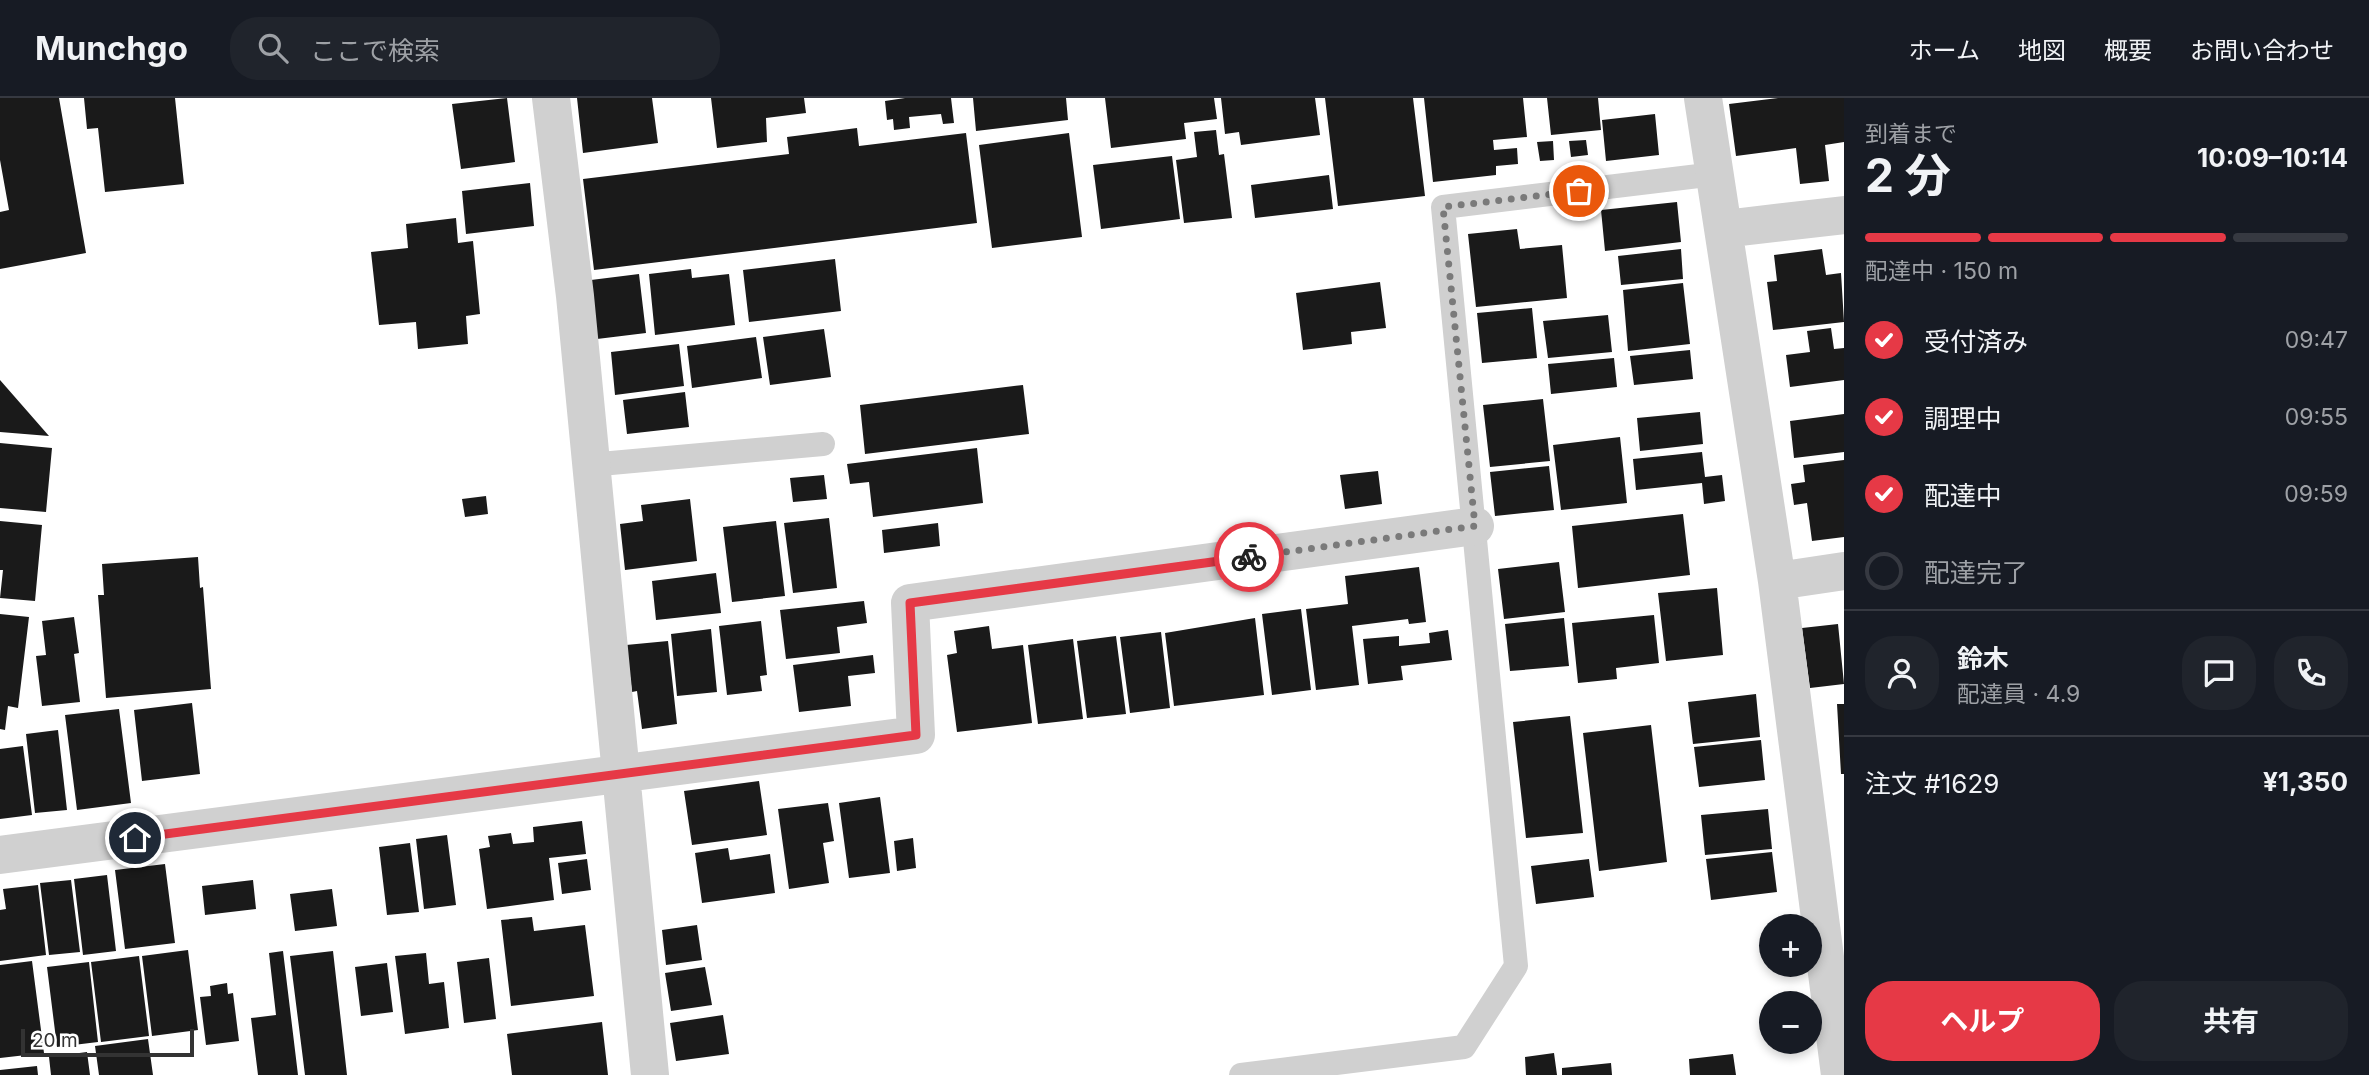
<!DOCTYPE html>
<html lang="ja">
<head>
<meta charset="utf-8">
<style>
	body { margin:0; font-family:Inter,"Noto Sans JP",sans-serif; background:#20242c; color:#f1f3f6; height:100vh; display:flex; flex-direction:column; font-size:26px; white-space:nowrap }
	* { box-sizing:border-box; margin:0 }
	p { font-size:23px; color:#9ea1a6 }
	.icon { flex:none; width:38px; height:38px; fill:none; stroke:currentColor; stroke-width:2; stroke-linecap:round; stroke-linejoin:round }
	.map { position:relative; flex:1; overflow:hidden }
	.details { display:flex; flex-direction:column; background:#171b24; width:525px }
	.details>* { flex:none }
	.buttons { position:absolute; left:1759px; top:816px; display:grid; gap:14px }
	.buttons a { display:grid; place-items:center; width:63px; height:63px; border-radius:50%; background:#171b24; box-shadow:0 4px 10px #0003; font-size:35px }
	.scale { position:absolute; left:21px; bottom:18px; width:173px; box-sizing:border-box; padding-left:7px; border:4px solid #333; border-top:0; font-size:19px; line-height:24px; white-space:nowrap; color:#333; -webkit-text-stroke:5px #fff; paint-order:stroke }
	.pin { position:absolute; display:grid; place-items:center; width:60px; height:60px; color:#fff; margin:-30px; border:4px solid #fff; border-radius:50%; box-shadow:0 2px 7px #0007 }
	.courier { position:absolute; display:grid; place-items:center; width:70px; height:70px; margin:-35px; border:5px solid #e63946; border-radius:50%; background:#fff; color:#222; box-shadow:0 2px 9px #0007 }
	.headline em { font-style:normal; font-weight:700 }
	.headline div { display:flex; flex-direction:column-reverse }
	.headline { display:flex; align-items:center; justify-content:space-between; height:119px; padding:0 21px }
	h1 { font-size:46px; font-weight:700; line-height:52px }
	.bar { display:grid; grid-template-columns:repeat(4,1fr); gap:10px 7px; align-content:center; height:84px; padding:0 21px }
	.bar i { height:9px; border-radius:5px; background:#363941 }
	.bar .on { background:#e63946 }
	.bar p { grid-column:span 4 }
	.line { display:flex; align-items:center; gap:18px; padding:0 21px; border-top:2px solid #363941 }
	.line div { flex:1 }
	.round { display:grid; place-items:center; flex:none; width:74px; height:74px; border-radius:28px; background:#20242c }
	ol { padding:0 21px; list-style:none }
	li { display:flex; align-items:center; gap:21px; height:77px }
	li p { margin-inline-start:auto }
	li .icon { padding:7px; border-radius:50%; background:#e63946; color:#fff; stroke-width:4 }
	li:last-child { color:#9ea1a6 }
	li i { width:38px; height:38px; border:4px solid #363941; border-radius:50% }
	.cta { display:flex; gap:14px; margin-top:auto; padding:14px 21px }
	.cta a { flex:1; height:80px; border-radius:28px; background:#e63946; color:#fff; font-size:28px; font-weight:700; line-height:80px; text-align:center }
	.cta a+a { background:#20242c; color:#f1f3f6 }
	header { display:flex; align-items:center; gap:42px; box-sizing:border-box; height:98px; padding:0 35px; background:#171b24; border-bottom:2px solid #363941 }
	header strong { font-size:33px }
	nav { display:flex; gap:38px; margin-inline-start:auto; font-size:24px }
	.search { width:490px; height:63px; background:#20242c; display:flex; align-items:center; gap:18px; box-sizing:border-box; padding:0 24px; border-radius:28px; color:#9ea1a6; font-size:26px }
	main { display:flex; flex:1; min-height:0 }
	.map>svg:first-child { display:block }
	.building { fill:#1a1a1a }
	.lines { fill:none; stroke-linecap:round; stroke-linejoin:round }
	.service { stroke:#d0d0d0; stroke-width:24 }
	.minor { stroke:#d0d0d0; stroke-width:38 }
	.done { stroke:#7a7a7a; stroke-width:7; stroke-dasharray:0 12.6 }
	.route { stroke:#e63946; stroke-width:9 }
</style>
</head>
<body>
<header>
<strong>Munchgo</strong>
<div class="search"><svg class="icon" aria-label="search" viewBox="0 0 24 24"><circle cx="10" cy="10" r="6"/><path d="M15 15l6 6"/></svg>ここで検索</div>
<nav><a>ホーム</a><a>地図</a><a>概要</a><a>お問い合わせ</a></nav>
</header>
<main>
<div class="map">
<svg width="1844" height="977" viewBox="0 0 1844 977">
	<rect width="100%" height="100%" fill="#fff"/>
	<path class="building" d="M0 0H59L86 155 0 171V114L9 112 0 62Z
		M84 0H175L184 86 105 94 98 30 87 31Z
		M507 0 515 64 461 71 452 6Z
		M577 0H652L658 45 583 55Z
		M711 0H804L806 15 766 20 767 44 717 50Z
		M905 0H951L954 25 943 26 941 16 909 19 910 30 894 32 893 21 887 22 885 3Z
		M973 0H1066L1068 22 976 33Z
		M1105 0H1214L1217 21 1184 25 1186 41 1111 50Z
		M1221 0H1315L1320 37 1241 47 1239 34 1225 36Z
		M1325 0H1413L1425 98 1338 108Z
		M1424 0H1523L1527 39 1493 42 1494 52 1517 50 1518 66 1496 68V77L1433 84Z
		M1547 0H1598L1601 32 1551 37Z
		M1778 0H1844V44L1825 47 1829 83 1800 86 1796 50 1736 58 1729 6Z
		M1655 16 1659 57 1606 63 1602 22Z
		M857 30 859 48 966 35 977 125 594 172 583 81 789 56 787 39Z
		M1216 32 1219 57 1224 56 1232 120 1184 125 1176 62 1197 59 1194 34Z
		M1069 35 1082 139 992 150 979 47Z
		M1586 42 1588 57 1571 59 1569 43Z
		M1553 43 1554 62 1540 63 1537 44Z
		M1172 58 1180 121 1101 131 1093 67Z
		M1329 77 1333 111 1255 120 1251 87Z
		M530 85 534 128 466 136 462 93Z
		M1677 104 1681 144 1605 153 1601 112Z
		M456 120 458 145 473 143 480 216 466 218 468 246 418 251 416 224 379 227 371 154 408 150 406 126Z
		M1517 131 1520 151 1562 147 1567 200 1476 209 1468 136Z
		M1681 151 1683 181 1621 187 1618 158Z
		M1822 151 1826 177 1841 175 1844 224 1773 232 1767 184 1777 183 1774 157Z
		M835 161 841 213 749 224 743 172Z
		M691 171 692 180 729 176 735 227 655 237 649 176Z
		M639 176 646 235 597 241 591 182Z
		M1380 184 1386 230 1351 234 1352 246 1303 252 1296 195Z
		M1683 185 1690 246 1628 253 1623 192Z
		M1532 210 1537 260 1482 265 1477 215Z
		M1608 217 1612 254 1548 260 1543 223Z
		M1831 230 1834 251 1844 250V282L1790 289 1786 257 1810 254 1807 233Z
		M824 231 831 279 770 287 763 239Z
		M756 239 762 280 692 290 687 248Z
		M679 246 684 288 615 297 611 254Z
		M1690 252 1693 281 1634 287 1630 258Z
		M1614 260 1617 289 1551 296 1548 266Z
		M0 282 49 338 0 334Z
		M1023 287 1029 336 865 356 860 307Z
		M685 294 689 329 627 336 623 302Z
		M1543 301 1550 363 1490 369 1483 307Z
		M1700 314 1703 346 1640 353 1637 320Z
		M1844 316V354L1794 360 1790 323Z
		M1620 339 1627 405 1561 412 1553 347Z
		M0 345 52 350 46 414 0 410Z
		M977 350 983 405 873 419 869 384 850 386 847 366Z
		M1702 354 1705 379 1722 377 1725 403 1704 406 1702 385 1636 392 1633 361Z
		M1844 362V439L1812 443 1807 405 1794 407 1791 386 1805 384 1803 367Z
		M1549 368 1554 412 1495 418 1490 374Z
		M1378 373 1382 406 1345 411 1340 377Z
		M824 377 827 401 793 404 790 380Z
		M486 398 488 416 465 419 462 401Z
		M690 401 697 463 625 472 620 426 643 423 641 407Z
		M1683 416 1690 477 1578 490 1572 428Z
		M829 420 837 490 793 495 784 425Z
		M0 423 42 427 35 503 0 500 3 472H0Z
		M776 423 785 498 732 504 723 429Z
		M938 425 940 448 884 455 882 432Z
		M198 459 200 490 203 489 211 591 106 600 98 497H104L102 466Z
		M1559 464 1565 514 1504 521 1498 471Z
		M1419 469 1426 524 1409 526 1408 521 1352 528 1359 587 1316 592 1306 511 1348 506 1345 478Z
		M716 475 721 515 656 522 652 483Z
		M1717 490 1723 557 1666 563 1658 495Z
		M864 503 867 525 837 529 840 555 786 561 780 512Z
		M1301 511 1311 592 1272 597 1262 516Z
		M0 516 29 519 18 610 8 608 5 632 0 631Z
		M1654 517 1659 565 1616 570 1617 581 1578 585 1572 525Z
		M74 519 79 555 74 556 80 604 42 608 36 558 46 557 42 523Z
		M1255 520 1264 597 1174 608 1165 535Z
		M1564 520 1569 568 1510 573 1505 526Z
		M761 523 767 577 760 578 762 593 727 597 719 528Z
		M1838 526 1844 586 1810 590 1802 530Z
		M989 528 992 551 1023 547 1032 625 957 634 947 557 957 555 954 533Z
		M711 531 717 594 677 598 671 536Z
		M1448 532 1452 562 1401 568 1403 582 1368 586 1363 541 1399 538V548L1430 545 1429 535Z
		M1161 534 1170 610 1130 615 1120 539Z
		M1116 538 1126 616 1087 620 1077 543Z
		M1073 541 1083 621 1038 626 1028 547Z
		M668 543 677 626 642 631 637 593 632 594 626 547Z
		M873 557 875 575 848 578 851 608 799 614 793 567Z
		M1756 596 1760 639 1693 646 1688 604Z
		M192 605 200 676 142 683 134 612Z
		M1837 606H1844V676H1841Z
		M119 611 131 705 77 712 65 617Z
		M1570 618 1583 735 1526 740 1513 624Z
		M1651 627 1667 764 1599 773 1583 635Z
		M58 632 67 712 35 715 26 636Z
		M1761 642 1765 682 1699 689 1694 649Z
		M23 648 32 717 0 721V651Z
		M759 683 767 737 692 747 684 693Z
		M880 699 890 775 849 780 839 705Z
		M828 705 834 743 823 745 829 785 789 791 778 711Z
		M1768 711 1772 751 1705 757 1701 717Z
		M582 723 586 756 549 760 554 802 487 811 479 751 490 749 488 738 511 735 513 746 534 744 533 729Z
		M447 737 456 807 424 811 416 741Z
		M913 740 916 770 897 773 894 743Z
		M410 745 419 814 387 817 379 749Z
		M728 750 730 762 770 756 775 795 702 805 695 755Z
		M1772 754 1777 794 1711 802 1706 761Z
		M587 761 591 792 562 796 558 765Z
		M1589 761 1594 799 1536 806 1531 768Z
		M165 766 175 845 125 851 115 772Z
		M107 777 116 853 83 857 74 781Z
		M71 782 80 854 49 857 40 785Z
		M253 782 256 811 205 817 202 788Z
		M38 787 46 857 0 863V812L6 811 3 791Z
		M332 791 337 828 295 833 290 796Z
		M532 819 534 833 585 827 594 898 511 908 501 822Z
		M697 827 702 862 666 867 662 832Z
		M188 852 198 932 152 938 142 858Z
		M283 853 298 977H258L251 920 276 917 269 855Z
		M333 853 347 977H305L290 858Z
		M426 855 429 886 444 884 449 930 405 936 395 858Z
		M139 858 149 938 101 944 91 864Z
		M489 860 496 921 464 925 457 864Z
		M32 863 44 955 0 960V867Z
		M89 864 98 944 57 949 47 869Z
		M387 865 393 914 361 918 355 869Z
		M705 869 712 907 671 913 665 875Z
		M227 885 228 896 233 895 239 943 206 947 200 899 211 898 210 888Z
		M723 917 729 956 676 963 670 925Z
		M602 924 608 977H512L507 936Z
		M148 941 153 977H99L95 948Z
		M87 954 90 977H51L49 959Z
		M1554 955 1557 977H1526L1525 959Z
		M1733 956 1736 977H1690L1689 961Z
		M1611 965 1612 977H1562V970Z
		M37 968 38 977H0V972Z"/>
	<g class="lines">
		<path class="service" d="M589 367 823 346
			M1241 977 1464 949 1516 868 1443 109 1715 76"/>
		<path class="minor" d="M551 0 575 198 650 977
			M1703 0 1777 483 1840 977
			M1724 131 1844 117
			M1777 483 1844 473
			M0 757 916 637 910 505 1475 428"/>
	</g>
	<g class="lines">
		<path class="done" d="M1249 459 1475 428 1443 109 1579 93"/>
		<path class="route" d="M135 740 916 637 910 505 1249 459"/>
	</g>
</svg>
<div class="buttons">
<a>+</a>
<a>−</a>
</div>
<div class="scale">20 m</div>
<div class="pin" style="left:1579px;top:93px;background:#ea580c"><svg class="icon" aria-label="bag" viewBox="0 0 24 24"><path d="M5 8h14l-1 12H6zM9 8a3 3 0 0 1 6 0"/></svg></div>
<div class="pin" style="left:135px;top:740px;background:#1f2937"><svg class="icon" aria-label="home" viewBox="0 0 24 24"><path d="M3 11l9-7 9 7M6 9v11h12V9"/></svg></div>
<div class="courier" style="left:1249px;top:459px"><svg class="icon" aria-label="bike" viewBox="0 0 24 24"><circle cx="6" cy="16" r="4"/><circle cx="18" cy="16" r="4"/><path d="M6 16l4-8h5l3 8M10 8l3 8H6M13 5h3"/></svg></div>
</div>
<section class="details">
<div class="headline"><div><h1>2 分</h1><p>到着まで</p></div><em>10:09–10:14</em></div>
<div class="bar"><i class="on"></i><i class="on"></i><i class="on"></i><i></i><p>配達中 · 150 m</p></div>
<ol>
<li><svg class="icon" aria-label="check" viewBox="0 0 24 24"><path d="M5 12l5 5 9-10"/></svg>受付済み<p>09:47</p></li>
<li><svg class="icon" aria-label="check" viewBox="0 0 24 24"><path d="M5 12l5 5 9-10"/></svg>調理中<p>09:55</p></li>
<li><svg class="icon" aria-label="check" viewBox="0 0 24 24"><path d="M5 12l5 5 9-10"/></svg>配達中<p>09:59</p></li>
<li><i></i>配達完了</li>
</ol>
<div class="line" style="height:126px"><a class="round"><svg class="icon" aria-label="person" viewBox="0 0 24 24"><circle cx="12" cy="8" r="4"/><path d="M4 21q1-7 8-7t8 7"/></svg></a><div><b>鈴木</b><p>配達員 · 4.9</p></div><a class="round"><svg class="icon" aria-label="chat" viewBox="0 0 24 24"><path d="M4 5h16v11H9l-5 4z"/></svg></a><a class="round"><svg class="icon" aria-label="phone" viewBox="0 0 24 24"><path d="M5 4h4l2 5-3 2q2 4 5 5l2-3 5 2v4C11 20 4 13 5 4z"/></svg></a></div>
<div class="line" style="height:91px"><div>注文 #1629</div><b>¥1,350</b></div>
<div class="cta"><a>ヘルプ</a><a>共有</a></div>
</section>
</main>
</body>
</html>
